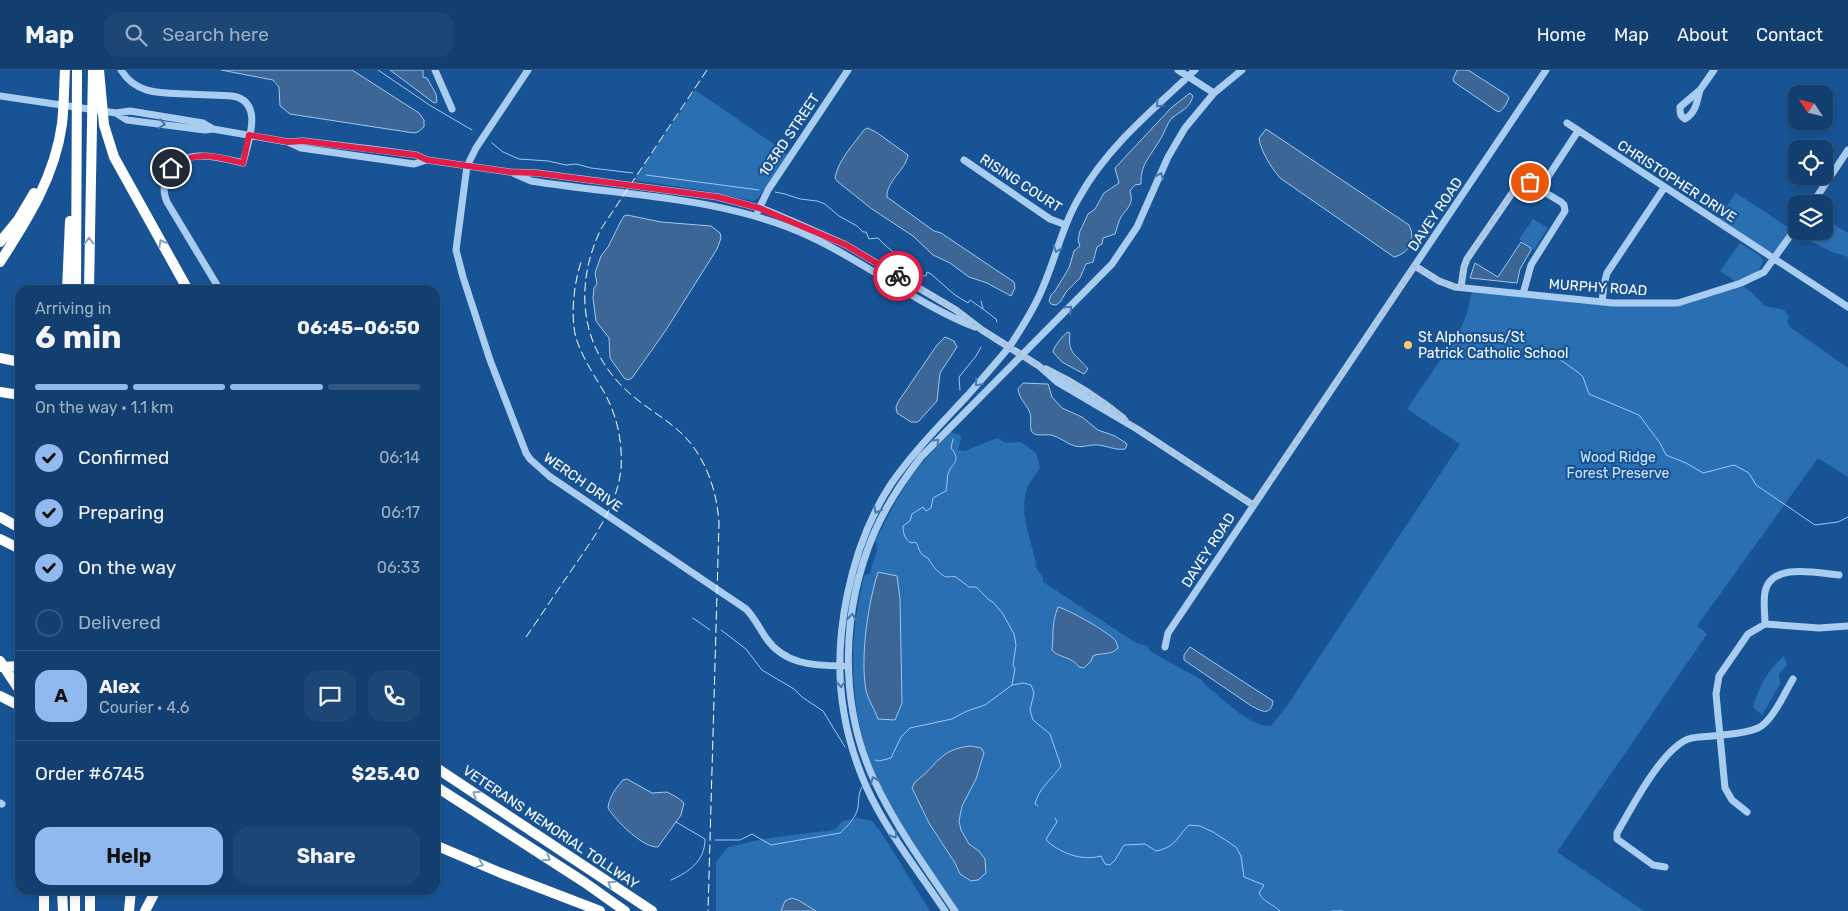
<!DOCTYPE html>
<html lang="en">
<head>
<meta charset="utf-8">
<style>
	body { margin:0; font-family:Rubik,sans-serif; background:#1b4675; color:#f1f3f6; height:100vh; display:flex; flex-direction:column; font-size:19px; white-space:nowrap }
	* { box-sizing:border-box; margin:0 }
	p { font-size:16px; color:#9cafc3 }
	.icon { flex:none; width:28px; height:28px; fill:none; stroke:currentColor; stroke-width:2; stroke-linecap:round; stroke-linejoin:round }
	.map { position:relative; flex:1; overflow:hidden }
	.details { position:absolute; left:15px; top:215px; width:425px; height:610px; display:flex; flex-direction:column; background:#123f70; border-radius:15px; box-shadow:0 2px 8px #0003,0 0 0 1px #315883 }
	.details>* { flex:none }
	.needle { width:32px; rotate:305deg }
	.fabs { position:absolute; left:1788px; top:15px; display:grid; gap:10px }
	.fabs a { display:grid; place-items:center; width:45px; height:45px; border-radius:10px; background:#123f70; box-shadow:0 2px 8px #0003,0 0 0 1px #315883; font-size:25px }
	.pin { position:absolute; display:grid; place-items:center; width:42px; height:42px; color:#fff; margin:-21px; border:2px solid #fff; border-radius:50%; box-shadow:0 1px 5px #0007 }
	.courier { position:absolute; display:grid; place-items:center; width:50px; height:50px; margin:-25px; border:4px solid #e11d48; border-radius:50%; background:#fff; color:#222; box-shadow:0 1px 6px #0007 }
	.headline em { font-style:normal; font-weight:700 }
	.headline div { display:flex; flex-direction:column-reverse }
	.headline { display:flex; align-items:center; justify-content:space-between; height:85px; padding:0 20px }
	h1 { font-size:32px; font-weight:700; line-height:38px }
	.bar { display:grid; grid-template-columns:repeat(4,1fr); gap:8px 5px; align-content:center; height:60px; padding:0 20px }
	.bar i { height:6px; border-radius:4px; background:#315883 }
	.bar .selected { background:#90b9f0 }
	.bar p { grid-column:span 4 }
	.line { display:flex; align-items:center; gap:12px; padding:0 20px; border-top:1px solid #315883 }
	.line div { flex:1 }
	.round { display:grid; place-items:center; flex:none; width:52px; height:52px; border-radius:15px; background:#1b4675 }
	ol { padding:0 20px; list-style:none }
	li { display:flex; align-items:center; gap:15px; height:55px }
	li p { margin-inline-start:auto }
	li .icon { padding:5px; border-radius:50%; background:#90b9f0; color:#111; stroke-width:4 }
	li:last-child { color:#9cafc3 }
	li i { width:28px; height:28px; border:2px solid #315883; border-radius:50% }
	.action { display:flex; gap:10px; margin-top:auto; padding:10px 20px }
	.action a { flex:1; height:58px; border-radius:15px; background:#90b9f0; color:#111; font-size:20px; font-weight:700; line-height:58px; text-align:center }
	.action a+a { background:#1b4675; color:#f1f3f6 }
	header { display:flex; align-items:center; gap:30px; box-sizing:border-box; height:70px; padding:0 25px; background:#123f70; border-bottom:1px solid #315883 }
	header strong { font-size:24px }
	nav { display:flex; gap:28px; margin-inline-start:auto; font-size:18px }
	.search { width:350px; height:45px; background:#1b4675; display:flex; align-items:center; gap:12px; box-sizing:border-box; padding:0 18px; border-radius:15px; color:#9cafc3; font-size:19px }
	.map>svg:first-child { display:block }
	.green { fill:#2b6fb3 }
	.water { fill:#3b6695; stroke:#9cc8f3 }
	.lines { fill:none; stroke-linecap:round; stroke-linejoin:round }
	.stream { stroke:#9cc8f3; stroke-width:1 }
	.minor { stroke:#a9cdf0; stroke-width:7 }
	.highway { stroke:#fff; stroke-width:10 }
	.rail { stroke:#fff; stroke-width:1; stroke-dasharray:9 4; stroke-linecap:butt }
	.oneway { stroke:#4478b0 }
	.oneway2 { stroke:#80a1c5 }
	.done { stroke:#aec3da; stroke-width:5; stroke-dasharray:0 9 }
	.route { stroke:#e11d48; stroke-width:6 }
	.poi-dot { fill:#ffcc69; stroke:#185495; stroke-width:2 }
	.labels { text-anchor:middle; stroke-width:4.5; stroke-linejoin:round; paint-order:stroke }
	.street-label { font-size:14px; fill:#fff; stroke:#185495 }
	.poi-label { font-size:14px; fill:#fff; stroke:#185495; text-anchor:start }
	.park-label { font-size:14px; fill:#d0e6fb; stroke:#185495 }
</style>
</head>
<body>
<header>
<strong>Map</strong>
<div class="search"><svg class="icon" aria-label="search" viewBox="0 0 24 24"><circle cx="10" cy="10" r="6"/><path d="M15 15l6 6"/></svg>Search here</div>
<nav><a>Home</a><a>Map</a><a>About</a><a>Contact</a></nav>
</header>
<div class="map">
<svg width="1848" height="841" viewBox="0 0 1848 841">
	<rect width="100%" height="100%" fill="#185495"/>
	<path class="green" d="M695 20 788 84 758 128 753 131 706 121 634 110Z
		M1736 123 1792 160 1777 181 1769 183 1717 149Z
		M1533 149 1548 158 1534 180 1519 169Z
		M1824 149 1848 163V187L1832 182 1797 164 1798 161H1824Z
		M1740 173 1759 185 1763 190C1761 204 1747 207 1736 212L1720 201Z
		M1741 215 1751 222 1765 236 1784 240 1789 247 1787 251 1790 257 1848 298V407L1818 388 1697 556 1707 564 1557 782 1644 841H959C935 804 906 765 885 725 849 657 846 580 864 506L870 503 877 480 876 469 895 433 914 402 950 362 960 365 961 368 958 380 965 381 997 368 1006 373 1021 372 1036 383 1040 398C1036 404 1030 411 1027 418 1019 443 1030 468 1036 492L1035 496 1043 508V512L1136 573 1147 576 1150 581 1157 585 1202 610 1205 615C1221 627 1251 658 1271 656L1287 636 1460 374 1407 339 1458 264 1467 244 1472 221 1612 236H1668L1685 234Z
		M1784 586 1787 595 1779 604 1780 614 1762 645 1753 637C1759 617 1768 599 1784 586Z
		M858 748 872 751 881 762 930 841H716V792L728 777 769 768 834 760 843 751Z"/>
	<path class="water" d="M221 0H352L419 43 424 50V57L418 62 414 63 290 44 280 36 279 17 273 10Z
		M390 0H423V7L427 8 436 24 437 32 434 33Z
		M1457 0H1468L1507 25 1509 28C1507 33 1504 39 1499 42L1495 40 1454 12 1453 9Z
		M1190 23 1193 26C1190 38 1181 41 1172 48 1167 53 1165 62 1161 68 1152 85 1140 93 1141 114L1135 115 1130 121C1134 134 1128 137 1121 147 1118 152 1117 159 1115 164L1103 168 1102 174 1097 177 1093 192 1086 194 1080 208 1066 222 1061 231 1056 235 1051 234 1049 231 1051 225 1055 221 1069 198 1074 181 1080 176 1078 170 1080 161 1088 144 1095 139 1104 123 1119 113 1115 98 1171 38Z
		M867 58 876 62 908 85C906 100 886 111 887 127L934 161 941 163 1014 212 1015 218 1011 226 987 213 969 207 950 193 933 185 913 166 872 139 838 112 835 108C838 90 854 74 864 60Z
		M1266 59 1409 155C1416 169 1410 183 1394 187L1280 108C1271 97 1261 82 1259 68Z
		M627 145 661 152 711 156 720 163 721 168 717 179 666 260 632 308 628 310 624 308 610 288 609 268 596 251 593 228 594 218 597 214 595 203 601 186 608 177 621 151 624 146Z
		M1521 172 1531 178V180L1520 199 1517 213 1470 208 1475 193 1498 207Z
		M1068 262 1070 263C1067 284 1077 285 1088 299L1084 304 1062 292 1053 282C1054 276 1063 265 1068 262Z
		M945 267 954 271 957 277 940 303 937 331 918 352H911L897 343 896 337 898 332 937 275Z
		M1023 313 1048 314 1052 327 1062 338 1082 347 1098 360 1115 366 1126 373 1127 375 1125 379C1114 381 1105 374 1094 375 1088 375 1081 378 1075 376 1067 374 1060 367 1051 365 1045 364 1036 367 1032 362 1029 357 1032 349 1030 343 1027 334 1020 331 1018 319Z
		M878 502 897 506 900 529 902 633 895 650 878 649C875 640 868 630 866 620 860 587 868 534 878 502Z
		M1058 537C1068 539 1108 562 1115 570 1117 573 1117 575 1118 578 1111 586 1101 582 1093 586L1091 591 1084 598 1079 597C1072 586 1058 588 1052 580 1054 562 1051 555 1058 537Z
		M1190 577 1270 629 1273 631C1271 648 1259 640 1250 635L1184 590V585Z
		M971 676 981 678 984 683 976 709 962 736 959 751 961 760 969 774 979 781 985 789 986 803 978 810 971 811 960 804 955 793 929 753 912 718 915 712C938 695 939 679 971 676Z
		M627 709 652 723 667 722 678 728 684 733 681 745 658 777C643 778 616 751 608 738 609 727 616 718 623 710Z
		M792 828 798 830 816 841H781L785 831Z"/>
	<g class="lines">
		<path class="stream" d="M378 0 431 36 472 60
			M492 73 503 82 519 89 548 91 566 95 576 94 591 98 633 103
			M646 105 759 120
			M775 122 785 124 800 129 817 131 825 134 839 146 857 156 863 162H866L869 169 878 168C888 180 903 188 916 198V202L919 206H926L927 202 931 204 955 225 968 233 970 230 983 239
			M981 231 983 239 996 249 997 252
			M1545 279 1579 303 1583 307 1589 324 1639 345 1660 373 1666 385 1686 393 1703 403 1734 395 1749 403 1756 415 1815 455 1838 452 1848 447
			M960 320 959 307 976 286 981 277
			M953 369 951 378C962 392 952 392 948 404 947 409 947 416 946 421L933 428 931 438 926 441 923 437 912 444 910 451 903 456C903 464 905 469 911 473L915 472 917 474C920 481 920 485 928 488 931 494 940 506 947 507 950 507 953 506 956 507L969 517H976L989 530 993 532 1003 544 1014 564 1016 575 1013 595 1015 599 1012 615
			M693 548 710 560
			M721 560 746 579 762 600 794 619 802 627 823 641 845 677
			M875 690 879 691 891 688 901 667 910 658 952 649 967 641 985 635 1012 615 1024 613 1031 615 1034 623 1030 640 1033 650 1050 664 1061 696C1053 708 1038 719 1035 734L1038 736
			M1055 748 1057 752 1046 769 1048 772C1063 784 1082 791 1101 786L1105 794 1110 795 1115 790 1124 775 1145 774 1156 781C1176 777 1176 768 1189 755L1200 756 1213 762 1236 777 1241 786 1244 807 1264 815 1259 823C1263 832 1273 834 1280 841
			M715 770H740L752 764 771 775 840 763C847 757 857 746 858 737 859 730 858 724 862 717
			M671 810C689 802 705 791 705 769L676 752
			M1332 841H1342"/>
		<path class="minor" d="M121 0C136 25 162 23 188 24 203 25 217 25 232 26 265 31 248 72 243 93 218 87 183 76 168 105 163 115 163 122 167 132L220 220
			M435 0 452 39
			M528 0 476 78 467 96 456 180 463 207 490 290 526 383 530 389 549 406 746 539C755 548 759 558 766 568 784 594 813 596 843 596
			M1178 0 1214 23
			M1700 20C1697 31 1696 43 1685 49 1680 46 1680 43 1680 37L1700 20 1714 0
			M0 26 116 43 130 41 203 53 213 59
			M116 43 127 50 205 60 213 59 288 72 301 78 414 94 427 90
			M1567 53 1848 237
			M288 72 303 71 371 79 416 85 427 90 510 102 537 103 718 127 766 140 792 151 846 175 956 240 982 260 1039 296 1057 312 1137 359 1253 435
			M964 90 1050 149 1066 155
			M515 104 531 111C624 126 722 126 809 166 866 192 916 234 975 257
			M1540 119 1578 61
			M1812 134 1848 80
			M758 141 768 120 848 0
			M1415 196 1439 211 1455 217 1613 233H1678L1741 213 1764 202 1796 158
			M1461 217 1464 197 1467 189 1519 113 1526 111 1561 132 1564 135 1565 141 1531 195 1523 224
			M1602 232 1604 214 1607 203 1664 118
			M1046 299C1073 312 1100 329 1123 348
			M1765 554C1765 544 1763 532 1765 522 1771 492 1817 503 1839 505
			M1165 577 1168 563 1546 0
			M0 733 2 734
			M1747 742 1732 730 1725 718 1716 624 1719 606 1748 564 1765 554 1819 558 1848 556
			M1665 797 1653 795 1617 769V763C1632 737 1659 685 1684 671 1691 666 1705 667 1713 666 1728 664 1745 664 1758 658 1772 652 1785 622 1793 609
			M945 841C918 800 886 761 866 716 856 693 848 668 844 643 831 570 850 477 891 414 913 382 941 354 968 325 982 309 996 293 1010 276 1022 257 1035 238 1043 217 1056 187 1063 154 1080 126 1108 76 1154 39 1195 0
			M955 841C927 799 896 757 875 712 838 634 841 539 875 461 887 434 903 410 921 387L1112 194 1137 157 1168 87 1185 58 1214 23 1242 0"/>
		<path class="highway" d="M99 0 104 55 114 87 188 220
			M0 172 18 150 34 123
			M0 192C28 149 55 106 62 54 64 36 64 18 65 0
			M67 220 70 151
			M76 220 77 0
			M89 220 93 0
			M0 288 20 292
			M0 322 20 325
			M0 447 20 458
			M0 469 20 479
			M0 591 20 621
			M0 597 20 596
			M0 626 20 636
			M435 697 652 841
			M435 716 584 812 625 841
			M435 775 501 803 600 841
			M44 820V841
			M62 820 63 841
			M75 841V820
			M90 841V820
			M129 841 131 820
			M145 841 156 820"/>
		<path class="rail" d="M707 0 601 159C572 219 581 284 634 327 653 343 676 354 692 375 709 398 717 424 719 453L708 841
			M526 567C542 544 557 521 573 498 594 467 617 437 621 399 623 373 617 345 604 322 594 305 582 287 576 268 570 245 574 212 582 189"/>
	</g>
	<defs><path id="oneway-chevron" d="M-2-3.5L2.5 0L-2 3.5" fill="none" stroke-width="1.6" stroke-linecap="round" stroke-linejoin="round" transform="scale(1.25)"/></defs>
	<g class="oneway">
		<use href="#oneway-chevron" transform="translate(1159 34) rotate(136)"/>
		<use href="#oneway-chevron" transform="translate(162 54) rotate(8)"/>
		<use href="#oneway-chevron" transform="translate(1160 106) rotate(-68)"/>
		<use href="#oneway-chevron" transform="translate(1057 179) rotate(109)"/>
		<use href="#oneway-chevron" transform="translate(1069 239) rotate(-44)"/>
		<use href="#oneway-chevron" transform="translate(978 313) rotate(131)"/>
		<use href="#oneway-chevron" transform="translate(936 372) rotate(-46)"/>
		<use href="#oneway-chevron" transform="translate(877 440) rotate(118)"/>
		<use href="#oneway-chevron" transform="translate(852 547) rotate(-84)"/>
		<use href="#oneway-chevron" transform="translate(841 614) rotate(87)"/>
		<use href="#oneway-chevron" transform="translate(874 710) rotate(-114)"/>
		<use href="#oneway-chevron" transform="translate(894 765) rotate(57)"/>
	</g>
	<g class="oneway2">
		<use href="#oneway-chevron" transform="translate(89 171) rotate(-90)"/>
		<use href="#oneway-chevron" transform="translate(162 173) rotate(-119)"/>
		<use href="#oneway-chevron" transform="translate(476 724) rotate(-146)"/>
		<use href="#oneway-chevron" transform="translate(547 788) rotate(33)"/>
		<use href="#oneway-chevron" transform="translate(480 794) rotate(22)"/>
		<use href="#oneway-chevron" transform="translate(611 814) rotate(-146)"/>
	</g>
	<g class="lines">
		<path class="done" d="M898 206 956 240 982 260 1039 296 1061 306 1112 338 1137 359 1253 435 1415 196C1429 204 1444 217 1461 217L1465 193 1518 113 1522 111 1530 112"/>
		<path class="route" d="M171 98C194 79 217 87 243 93L249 65 288 72 303 71 416 85 427 90 510 102 536 103 718 127 759 138 846 175 898 206"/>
	</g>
	<circle class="poi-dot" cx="1408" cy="275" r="5"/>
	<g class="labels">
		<g class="street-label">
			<text transform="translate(789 65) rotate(-56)" y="5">103RD STREET</text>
			<text transform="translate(1677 111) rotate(33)" y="5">CHRISTOPHER DRIVE</text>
			<text transform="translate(1021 113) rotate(33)" y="5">RISING COURT</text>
			<text transform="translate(1435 144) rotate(-56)" y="5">DAVEY ROAD</text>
			<text transform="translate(1598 217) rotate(4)" y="5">MURPHY ROAD</text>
			<text transform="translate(583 412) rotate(35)" y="5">WERCH DRIVE</text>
			<text transform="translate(1208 480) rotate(-57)" y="5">DAVEY ROAD</text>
			<text transform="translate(551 757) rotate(34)" y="5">VETERANS MEMORIAL TOLLWAY</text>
		</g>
		<g class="poi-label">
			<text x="1418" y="272">St Alphonsus/St<tspan x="1418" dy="16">Patrick Catholic School</tspan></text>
		</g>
		<g class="park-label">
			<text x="1618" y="392">Wood Ridge<tspan x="1618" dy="16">Forest Preserve</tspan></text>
		</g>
	</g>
</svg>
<div class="fabs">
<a><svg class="needle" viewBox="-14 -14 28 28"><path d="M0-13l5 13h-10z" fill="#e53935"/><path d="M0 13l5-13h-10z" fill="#9cafc3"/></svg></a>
<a><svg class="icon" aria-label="locate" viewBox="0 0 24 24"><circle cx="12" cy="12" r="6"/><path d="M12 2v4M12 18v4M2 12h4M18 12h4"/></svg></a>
<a><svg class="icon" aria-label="layers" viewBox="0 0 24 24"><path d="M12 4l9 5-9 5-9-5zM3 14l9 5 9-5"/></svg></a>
</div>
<div class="pin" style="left:1530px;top:112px;background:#ea580c"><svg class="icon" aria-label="bag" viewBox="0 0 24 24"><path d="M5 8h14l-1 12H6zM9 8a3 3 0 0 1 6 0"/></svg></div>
<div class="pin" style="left:171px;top:98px;background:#1f2937"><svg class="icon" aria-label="home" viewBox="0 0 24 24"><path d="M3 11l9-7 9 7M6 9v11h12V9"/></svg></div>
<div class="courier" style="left:898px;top:206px"><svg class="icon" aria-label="bike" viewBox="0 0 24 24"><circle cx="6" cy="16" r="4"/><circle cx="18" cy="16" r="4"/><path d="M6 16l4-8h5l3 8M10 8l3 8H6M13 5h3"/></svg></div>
<section class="details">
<div class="headline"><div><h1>6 min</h1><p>Arriving in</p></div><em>06:45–06:50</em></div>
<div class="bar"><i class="selected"></i><i class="selected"></i><i class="selected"></i><i></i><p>On the way · 1.1 km</p></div>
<ol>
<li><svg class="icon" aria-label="check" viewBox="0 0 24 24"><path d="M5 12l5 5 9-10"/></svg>Confirmed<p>06:14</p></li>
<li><svg class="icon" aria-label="check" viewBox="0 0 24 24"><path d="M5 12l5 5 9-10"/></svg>Preparing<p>06:17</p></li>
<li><svg class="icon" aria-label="check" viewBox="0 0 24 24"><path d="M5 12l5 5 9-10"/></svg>On the way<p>06:33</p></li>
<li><i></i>Delivered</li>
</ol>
<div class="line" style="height:90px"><b class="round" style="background:#90b9f0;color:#111">A</b><div><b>Alex</b><p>Courier · 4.6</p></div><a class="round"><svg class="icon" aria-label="chat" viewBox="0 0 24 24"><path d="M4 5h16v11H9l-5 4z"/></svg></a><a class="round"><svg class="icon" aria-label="phone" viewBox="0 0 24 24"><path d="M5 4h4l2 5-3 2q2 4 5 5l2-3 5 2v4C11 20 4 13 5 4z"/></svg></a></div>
<div class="line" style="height:65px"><div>Order #6745</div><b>$25.40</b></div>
<div class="action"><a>Help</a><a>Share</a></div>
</section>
</div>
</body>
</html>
